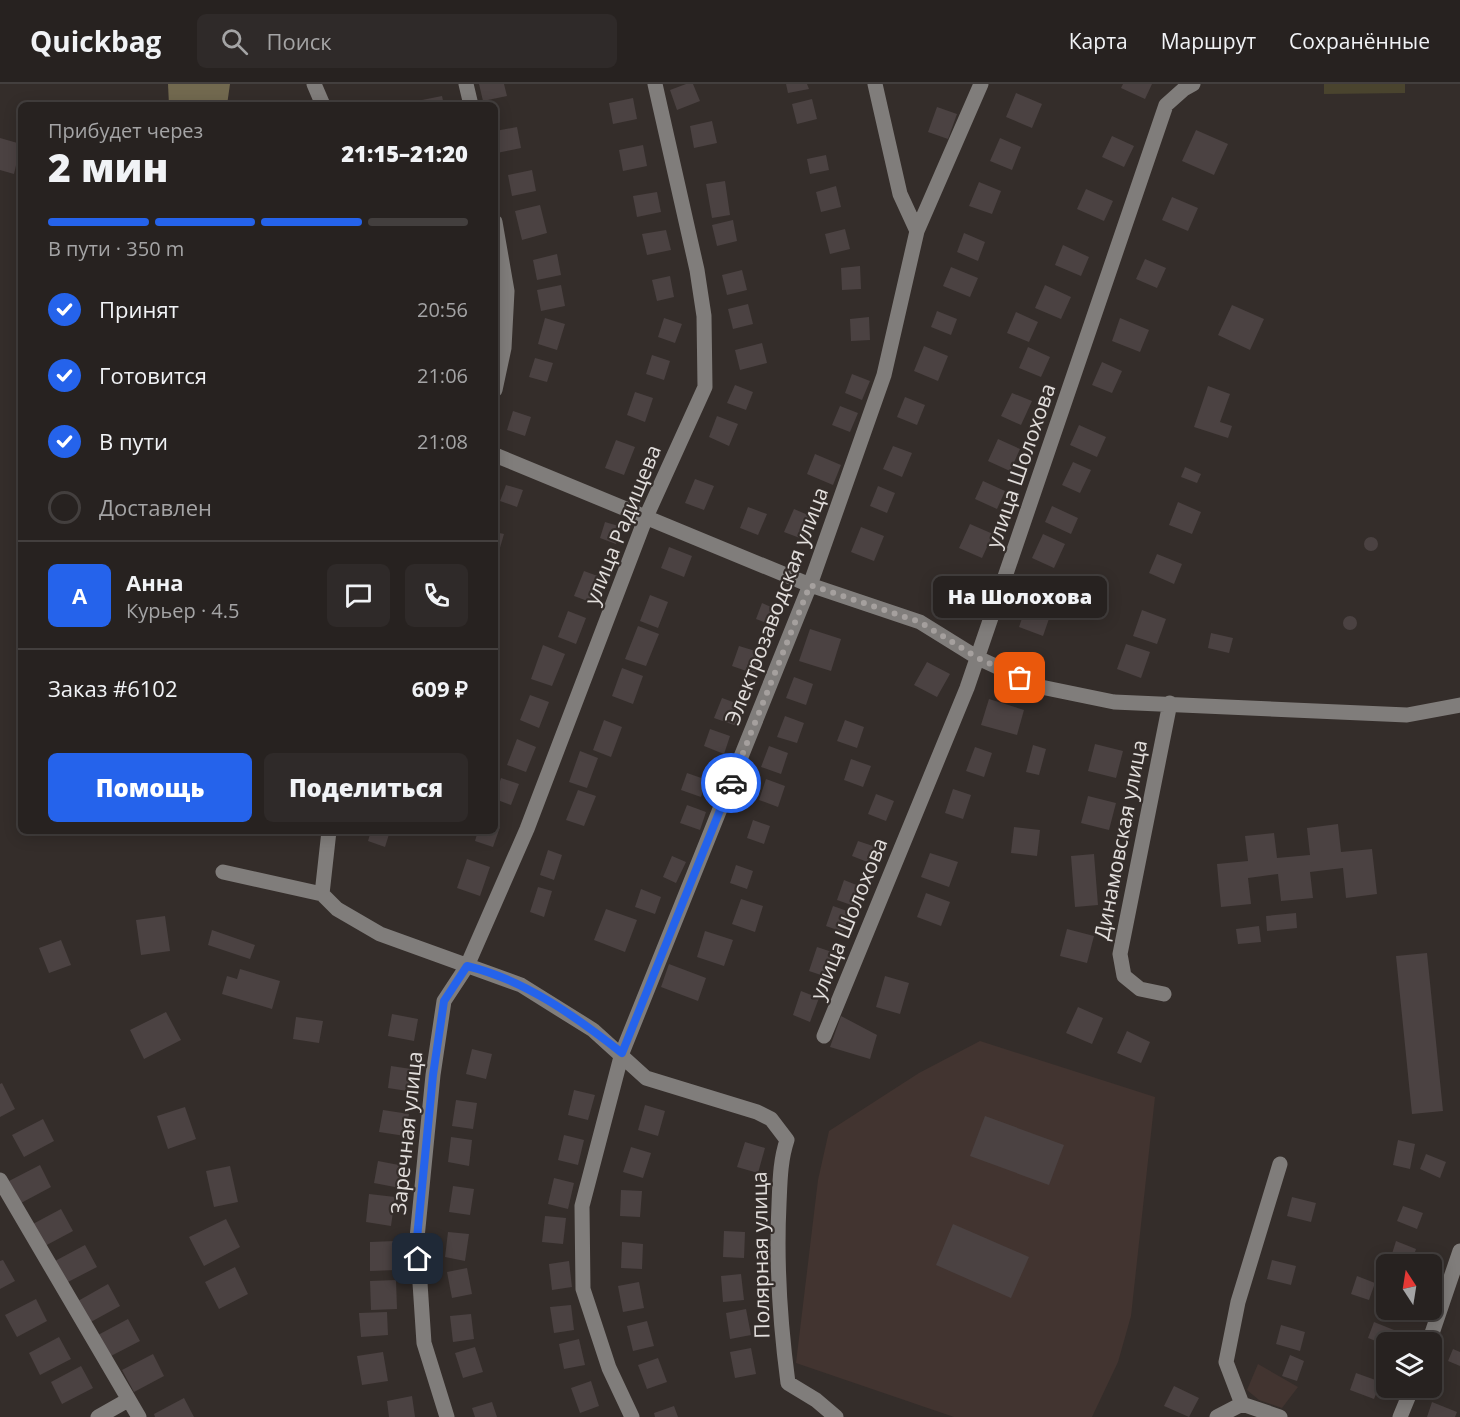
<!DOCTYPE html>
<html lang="ru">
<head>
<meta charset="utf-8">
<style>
	body { margin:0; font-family:"Open Sans",sans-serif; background:#2f2a29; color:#f1f3f6; height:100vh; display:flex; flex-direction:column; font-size:22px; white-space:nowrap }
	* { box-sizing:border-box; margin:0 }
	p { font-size:20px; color:#a4a4a5 }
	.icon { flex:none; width:33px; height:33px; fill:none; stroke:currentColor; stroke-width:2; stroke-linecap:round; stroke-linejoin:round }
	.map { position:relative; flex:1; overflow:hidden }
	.sheet { position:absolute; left:18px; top:18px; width:480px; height:732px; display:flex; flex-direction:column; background:#272220; border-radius:9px; box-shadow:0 3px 15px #0003,0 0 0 2px #433f3e }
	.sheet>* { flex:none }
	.needle { width:39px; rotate:348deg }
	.fabs { position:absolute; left:1376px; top:1170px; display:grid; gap:12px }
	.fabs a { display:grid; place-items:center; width:66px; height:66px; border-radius:9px; background:#272220; box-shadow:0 3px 15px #0003,0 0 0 2px #433f3e; font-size:30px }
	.pin { position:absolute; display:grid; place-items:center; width:51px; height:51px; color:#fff; margin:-26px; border-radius:12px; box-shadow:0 3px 9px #0006 }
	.courier { position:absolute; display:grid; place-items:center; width:60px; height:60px; margin:-30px; border:4px solid #2563eb; border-radius:50%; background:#fff; color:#222; box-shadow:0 2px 8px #0007 }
	.bubble { position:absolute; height:42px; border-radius:9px; background:#272220; box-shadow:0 3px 15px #0003,0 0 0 2px #433f3e; font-size:20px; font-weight:800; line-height:42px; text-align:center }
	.head em { font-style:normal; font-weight:800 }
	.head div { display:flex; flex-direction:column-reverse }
	.head { display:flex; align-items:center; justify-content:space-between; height:102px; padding:0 30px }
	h1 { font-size:39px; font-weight:800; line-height:45px }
	.bar { display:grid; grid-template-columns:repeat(4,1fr); gap:9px 6px; align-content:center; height:72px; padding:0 30px }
	.bar i { height:8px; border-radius:4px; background:#433f3e }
	.bar .active { background:#2563eb }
	.bar p { grid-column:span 4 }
	.line { display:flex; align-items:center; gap:15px; padding:0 30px; border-top:2px solid #433f3e }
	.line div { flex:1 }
	.round { display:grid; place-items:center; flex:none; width:63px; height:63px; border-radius:9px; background:#2f2a29 }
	ol { padding:0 30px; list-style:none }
	li { display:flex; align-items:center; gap:18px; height:66px }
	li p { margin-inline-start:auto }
	li .icon { padding:6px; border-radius:50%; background:#2563eb; color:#fff; stroke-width:4 }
	li:last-child { color:#a4a4a5 }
	li i { width:33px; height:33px; border:3px solid #433f3e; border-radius:50% }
	.cta { display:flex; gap:12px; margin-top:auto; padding:12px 30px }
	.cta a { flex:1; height:69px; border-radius:9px; background:#2563eb; color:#fff; font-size:24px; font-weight:800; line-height:69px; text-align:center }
	.cta a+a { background:#2f2a29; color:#f1f3f6 }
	header { display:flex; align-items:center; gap:36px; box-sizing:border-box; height:84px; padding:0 30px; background:#272220; border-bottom:2px solid #433f3e }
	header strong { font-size:28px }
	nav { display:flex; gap:33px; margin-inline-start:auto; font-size:21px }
	.search { width:420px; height:54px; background:#2f2a29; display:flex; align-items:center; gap:15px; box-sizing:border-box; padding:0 21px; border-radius:9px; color:#a4a4a5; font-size:22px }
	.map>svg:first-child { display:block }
	.built { fill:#423430 }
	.green { fill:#4a442e }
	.forest { fill:#72694f }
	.building { fill:#4b4242 }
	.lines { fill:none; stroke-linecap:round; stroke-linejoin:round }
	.minor { stroke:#807d7b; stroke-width:15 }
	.done { stroke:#a5a09e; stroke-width:6; stroke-dasharray:0 10.8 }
	.route { stroke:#2563eb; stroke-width:8 }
	.labels { text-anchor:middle; stroke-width:4.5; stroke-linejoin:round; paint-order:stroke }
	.street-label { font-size:21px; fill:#e2dedc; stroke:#342d2a }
</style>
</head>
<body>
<header>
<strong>Quickbag</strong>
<div class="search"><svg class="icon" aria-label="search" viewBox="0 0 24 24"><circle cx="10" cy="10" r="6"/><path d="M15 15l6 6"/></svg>Поиск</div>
<nav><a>Карта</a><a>Маршрут</a><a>Сохранённые</a></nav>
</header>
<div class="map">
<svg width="1460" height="1333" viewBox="0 0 1460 1333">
	<rect width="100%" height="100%" fill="#342d2a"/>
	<path class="built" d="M980 957 1155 1013 1131 1232 1118 1278 1092 1333H954L796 1279 818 1096 829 1047 919 989Z
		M1258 1280 1298 1303 1282 1324 1259 1316 1247 1306Z"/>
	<path class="green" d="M1324 0H1405V9L1324 10Z"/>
	<path class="forest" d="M168 0H230L227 21H169Z"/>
	<path class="building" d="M479 0H504L507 12 483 17Z
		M686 0H693L700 17 677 26 670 6Z
		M786 0H807L809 5 788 9Z
		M1123 0H1152L1145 15 1121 4Z
		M1016 9 1042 20 1032 44 1006 33Z
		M442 12 444 21H423L422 16Z
		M633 14 637 35 613 40 609 19Z
		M812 15 817 35 797 40 792 20Z
		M937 23 957 30 948 55 928 48Z
		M712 37 717 59 694 64 690 42Z
		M517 43 521 64 497 69 495 47Z
		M1196 46 1228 60 1214 91 1182 77Z
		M1112 52 1134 62 1124 83 1102 73Z
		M0 54 21 60 14 90 0 86Z
		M1000 54 1021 63 1012 86 990 77Z
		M643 61 647 82 623 87 619 66Z
		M826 71 829 86 810 90 807 75Z
		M532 86 536 107 512 112 508 91Z
		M725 97 730 131 712 134 706 100Z
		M979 98 1001 107 992 130 969 122Z
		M836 102 841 123 821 128 816 108Z
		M1086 105 1113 117 1104 137 1077 125Z
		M657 108 661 128 637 133 633 112Z
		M1172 113 1198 124 1188 147 1162 136Z
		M540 121 547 149 522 156 515 127Z
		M733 136 737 157 717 162 712 141Z
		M845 145 850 165 830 170 825 150Z
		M666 146 671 166 647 171 642 150Z
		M964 149 985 158 978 177 957 168Z
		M1063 161 1089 173 1081 192 1055 181Z
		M557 170 561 191 537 196 533 176Z
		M1145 175 1166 184 1157 204 1136 195Z
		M860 182 861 205 842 206 841 184Z
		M951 183 978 194 970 213 943 202Z
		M742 186 747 206 727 211 722 191Z
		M670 192 674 213 657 217 652 196Z
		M561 201 565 222 541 227 537 206Z
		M1045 201 1071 213 1061 235 1035 224Z
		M748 220 753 240 733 245 728 225Z
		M1232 221 1264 235 1250 266 1218 251Z
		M937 227 957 235 951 251 931 243Z
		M1016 228 1038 238 1029 258 1007 249Z
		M869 233 870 256 851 257 850 235Z
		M545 234 565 240 557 266 538 260Z
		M664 234 682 240 675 259 658 253Z
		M1120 234 1149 246 1140 268 1112 257Z
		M762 259 767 279 740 286 735 266Z
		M924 262 948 272 938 297 914 287Z
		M1028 263 1050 273 1041 293 1019 284Z
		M652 271 670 277 664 296 646 290Z
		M535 274 553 279 547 298 529 293Z
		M1102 278 1122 287 1112 309 1092 301Z
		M852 290 870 297 862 316 845 309Z
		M735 301 753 308 746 326 727 319Z
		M1208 302 1230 310 1220 338 1232 342 1228 354 1194 343Z
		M635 308 653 314 645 338 627 331Z
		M1012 309 1032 317 1021 341 1001 332Z
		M905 313 925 321 917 341 897 333Z
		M840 322 858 329 850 348 832 341Z
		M513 327 531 333 525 352 507 346Z
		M717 332 738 340 729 362 709 353Z
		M1079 341 1106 353 1097 373 1070 361Z
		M998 355 1020 365 1010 387 988 377Z
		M616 356 635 363 624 391 605 384Z
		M893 362 912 369 902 393 883 385Z
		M815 370 841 381 833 401 807 390Z
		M1073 378 1091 386 1080 409 1062 401Z
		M1185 383 1201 390 1197 399 1181 393Z
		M695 395 714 402 704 426 685 419Z
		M983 397 1005 407 997 425 975 415Z
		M506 401 523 406 517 423 500 417Z
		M878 402 895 409 887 429 870 422Z
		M1178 418 1201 428 1192 450 1169 441Z
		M1052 422 1078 434 1071 450 1045 438Z
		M748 423 767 430 758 451 740 444Z
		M794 425 815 434 805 456 784 448Z
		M605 438 622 443 616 460 600 454Z
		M970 440 993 450 982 474 959 464Z
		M861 443 884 452 874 477 851 468Z
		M495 448 504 450 497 474 495 473Z
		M1043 450 1065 460 1054 484 1032 474Z
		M1364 460a7 7 0 1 1 14 0a7 7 0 1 1-14 0Z
		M669 463 692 472 684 493 661 484Z
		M1157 470 1182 480 1174 500 1149 489Z
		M584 487 603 494 593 519 574 512Z
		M962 491 981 499 972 518 954 510Z
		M650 511 668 518 658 544 640 537Z
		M1028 517 1052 526 1043 552 1019 543Z
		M762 519 780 527 774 542 756 535Z
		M1142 526 1166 535 1157 560 1133 552Z
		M568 527 586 534 576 560 558 553Z
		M1343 539a7 7 0 1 1 14 0a7 7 0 1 1-14 0Z
		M638 542 659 550 646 582 625 575Z
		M810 545 841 555 831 587 799 577Z
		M1211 549 1233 554 1229 569 1208 564Z
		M1126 560 1150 568 1141 594 1117 585Z
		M543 561 565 570 552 602 531 595Z
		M739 562 762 569 755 590 732 582Z
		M927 578 950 590 937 613 914 601Z
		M622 584 643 592 633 620 612 612Z
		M794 593 813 600 806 621 786 614Z
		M530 611 549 618 539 644 520 636Z
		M722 614 744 622 737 642 714 634Z
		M989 615 1024 626 1017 651 981 641Z
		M785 632 804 639 797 659 777 653Z
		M604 636 622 643 611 673 593 666Z
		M845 636 864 643 857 664 837 657Z
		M710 645 730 652 724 670 704 662Z
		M517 655 536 663 526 688 507 681Z
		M1095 660 1123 667 1116 694 1088 687Z
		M1033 661 1046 665 1039 691 1026 688Z
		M769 662 788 669 781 690 761 683Z
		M975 663 992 669 984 693 966 687Z
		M580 667 598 674 587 704 569 698Z
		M851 675 871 682 863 703 844 696Z
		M687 689 707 696 701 713 681 706Z
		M501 694 519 700 511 721 495 715Z
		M766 695 785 702 778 723 759 716Z
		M953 705 971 711 963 735 945 729Z
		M578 706 596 712 584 742 566 736Z
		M876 710 894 717 886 737 868 730Z
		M1088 712 1116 719 1109 746 1081 739Z
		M687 721 706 728 700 746 680 739Z
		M753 736 770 742 764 760 747 754Z
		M1338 740 1341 768 1372 765 1377 810 1346 814 1343 784 1310 788 1313 814 1281 817 1278 790 1248 794 1251 820 1221 823 1217 780 1248 777 1245 752 1274 749 1277 774 1310 771 1307 744Z
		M495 741 500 743 493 763 475 757 478 747H495Z
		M1014 743 1040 746 1037 772 1011 769Z
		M371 747H390L385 763 368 757Z
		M858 757 876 763 870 779 852 772Z
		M548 766 562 771 554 796 540 791Z
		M930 769 958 778 949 803 921 793Z
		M1094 770 1098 821 1075 823 1071 772Z
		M672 772 686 778 676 799 663 793Z
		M467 775 490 783 480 812 457 804Z
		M736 781 753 787 747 805 730 799Z
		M844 796 864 804 857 823 837 816Z
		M538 803 552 807 544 833 530 828Z
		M641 805 661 813 655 830 635 823Z
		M926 809 950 818 941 842 917 833Z
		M741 815 763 822 755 848 732 840Z
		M833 822 850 828 843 848 826 842Z
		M606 825 637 836 625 868 594 856Z
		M1296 829 1297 844 1267 847 1266 832Z
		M165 832 170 867 141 871 136 836Z
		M1259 842 1261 858 1238 860 1236 845Z
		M1067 845 1094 852 1087 879 1060 872Z
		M212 846 255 861 250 875 208 861Z
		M705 847 733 856 724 882 697 873Z
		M61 856 71 881 49 889 39 864Z
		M817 863 835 869 827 893 809 887Z
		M1427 869 1443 1027 1412 1030 1396 872Z
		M669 880 706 894 698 917 661 903Z
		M240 885 280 897 272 925 222 910 227 892 237 895Z
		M885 892 909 899 900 930 876 923Z
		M801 907 819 914 810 938 793 931Z
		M1078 923 1103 934 1092 960 1066 949Z
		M166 928 181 956 144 975 130 946Z
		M392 930 418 935 414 957 388 952Z
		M841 932 877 951 870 975 830 963Z
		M296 933 323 937 319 959 293 955Z
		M1127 947 1150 958 1141 979 1117 969Z
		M472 965 492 970 486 995 466 990Z
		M391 982 418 986 414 1008 388 1004Z
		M2 999 15 1025 0 1033V1000Z
		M574 1006 595 1011 588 1036 568 1031Z
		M456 1016 477 1019 473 1045 452 1042Z
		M645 1021 665 1027 658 1052 638 1046Z
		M185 1023 196 1055 168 1065 157 1032Z
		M383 1026 409 1030 405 1052 379 1048Z
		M985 1032 1064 1061 1049 1101 970 1072Z
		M43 1035 54 1057 24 1073 12 1051Z
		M564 1051 584 1056 578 1081 558 1076Z
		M451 1053 472 1056 469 1082 448 1078Z
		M1398 1056 1415 1060 1410 1085 1393 1081Z
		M745 1058 765 1064 758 1089 737 1083Z
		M631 1063 651 1069 643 1094 623 1088Z
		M1426 1070 1446 1078 1440 1094 1420 1085Z
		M378 1077 404 1082 400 1104 374 1099Z
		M40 1081 51 1103 21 1119 9 1097Z
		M230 1082 238 1118 214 1123 206 1087Z
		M554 1094 574 1099 568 1125 548 1120Z
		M453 1102 474 1105 470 1131 449 1128Z
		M621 1106 642 1107 640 1133 620 1132Z
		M369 1110 395 1113 391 1142 366 1138Z
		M1292 1113 1316 1119 1311 1138 1287 1132Z
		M1403 1122 1423 1129 1417 1145 1397 1137Z
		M61 1125 73 1147 43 1163 31 1141Z
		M545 1132 566 1134 563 1160 542 1158Z
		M226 1135 240 1163 204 1182 189 1153Z
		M953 1140 1029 1173 1011 1214 936 1181Z
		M724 1147 745 1148 744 1174 723 1173Z
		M448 1148 469 1150 465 1177 445 1173Z
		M395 1157 396 1186 370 1187V1158Z
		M1396 1157 1416 1165 1411 1180 1391 1173Z
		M622 1158 643 1160 642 1185 621 1184Z
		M85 1161 97 1183 66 1199 55 1177Z
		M3 1176 15 1197 0 1205V1177Z
		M1272 1176 1296 1182 1291 1201 1267 1195Z
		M569 1177 572 1203 552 1206 549 1180Z
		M235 1183 248 1210 219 1225 205 1198Z
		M467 1184 472 1210 452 1214 447 1188Z
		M741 1190 744 1216 723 1218 721 1192Z
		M1357 1192 1375 1199 1369 1216 1351 1210Z
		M396 1196 397 1225 371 1226 370 1197Z
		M639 1198 644 1224 623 1228 618 1202Z
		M108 1200 120 1222 89 1239 78 1217Z
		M36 1215 47 1237 17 1253 5 1231Z
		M571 1221 574 1246 554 1249 550 1223Z
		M746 1225 751 1251 730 1255 726 1229Z
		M1401 1226H1415L1412 1236 1399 1233Z
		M387 1228 388 1251 361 1253 359 1229Z
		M471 1230 474 1255 453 1258 450 1232Z
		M128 1235 140 1257 109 1273 98 1251Z
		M647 1237 654 1262 633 1267 627 1242Z
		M1374 1238 1394 1246 1386 1261 1368 1254Z
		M1281 1241 1305 1248 1300 1267 1276 1260Z
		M59 1253 71 1275 40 1291 29 1269Z
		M579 1255 585 1281 564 1285 559 1260Z
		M475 1263 483 1288 463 1294 455 1269Z
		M751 1264 756 1290 735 1294 730 1268Z
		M1453 1265 1460 1268V1282L1448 1277Z
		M383 1268 388 1297 362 1301 357 1272Z
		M153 1270 164 1292 134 1308 122 1286Z
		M1290 1271 1304 1277 1297 1297 1282 1292Z
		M658 1274 667 1298 647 1305 638 1281Z
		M81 1282 93 1304 62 1320 51 1298Z
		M1356 1289 1381 1298 1374 1315 1350 1306Z
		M591 1297 599 1322 580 1329 571 1304Z
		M1174 1302 1199 1314 1189 1333 1164 1322Z
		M412 1312 415 1333H389L387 1317Z
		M184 1314 194 1333H155L154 1330Z
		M492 1318 497 1333H475L472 1324Z
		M1432 1318 1457 1328 1455 1333H1427Z
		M674 1322 678 1333H655L654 1329Z"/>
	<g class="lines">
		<path class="minor" d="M314 0 323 21
			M466 0 471 21
			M875 0 900 110 917 147
			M495 138 507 207 504 264 495 306
			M495 371 810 501 920 538 978 574 1041 603 1114 618 1407 631 1460 621
			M223 788 322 810 337 825 380 850 521 901 593 946 646 994 757 1028 771 1035 787 1056C780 1077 780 1098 779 1120 776 1180 780 1239 788 1299L816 1316 836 1333
			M322 810 329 747
			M1164 910 1140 905 1124 892 1120 870 1170 619
			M824 952 967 604 1166 21 1184 5 1193 0
			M1280 1080 1238 1218 1226 1278 1242 1320 1280 1333
			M0 1096 139 1333
			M1429 1258 1460 1167
			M98 1333 128 1316
			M447 1333 424 1259 417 1154 433 991 444 917 467 882 527 745 646 433 705 303 704 232 697 186 655 0
			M632 1333 609 1284 583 1205 582 1122 622 969 810 501 884 291 917 147 981 0
			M1217 1333 1242 1320
			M1400 1333 1412 1304"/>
	</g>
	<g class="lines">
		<path class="done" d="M731 699 810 501 920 538 978 574 1020 594"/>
		<path class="route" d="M418 1175 417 1154 433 991 444 917 467 882C525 896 575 932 622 969L731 699"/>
	</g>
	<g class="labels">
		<g class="street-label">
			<text transform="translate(1021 382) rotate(-71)" y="7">улица Шолохова</text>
			<text transform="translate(623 441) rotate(-68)" y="7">улица Радищева</text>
			<text transform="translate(777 522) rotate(-69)" y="7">Электрозаводская улица</text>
			<text transform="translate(1121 756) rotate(-79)" y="7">Динамовская улица</text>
			<text transform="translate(849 835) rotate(-68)" y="7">улица Шолохова</text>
			<text transform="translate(407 1049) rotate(-84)" y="7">Заречная улица</text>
			<text transform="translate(761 1171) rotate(-91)" y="7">Полярная улица</text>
		</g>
	</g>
</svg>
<div class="fabs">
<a><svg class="needle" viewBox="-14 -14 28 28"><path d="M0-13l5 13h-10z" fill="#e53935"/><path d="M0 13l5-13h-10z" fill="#a4a4a5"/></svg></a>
<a><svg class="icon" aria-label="layers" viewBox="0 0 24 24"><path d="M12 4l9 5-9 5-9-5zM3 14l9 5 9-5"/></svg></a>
</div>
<div class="pin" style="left:1020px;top:594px;background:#ea580c"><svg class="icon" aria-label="bag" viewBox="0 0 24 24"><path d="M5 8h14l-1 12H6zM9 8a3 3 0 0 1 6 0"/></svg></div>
<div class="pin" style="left:418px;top:1175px;background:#1f2937"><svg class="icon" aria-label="home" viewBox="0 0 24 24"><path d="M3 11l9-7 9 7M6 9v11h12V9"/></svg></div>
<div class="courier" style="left:731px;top:699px"><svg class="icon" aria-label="car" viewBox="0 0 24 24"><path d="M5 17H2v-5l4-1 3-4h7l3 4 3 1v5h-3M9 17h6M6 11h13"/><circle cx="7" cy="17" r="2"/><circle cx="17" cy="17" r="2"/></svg></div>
<div class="bubble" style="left:933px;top:492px;width:174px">На Шолохова</div>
<section class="sheet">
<div class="head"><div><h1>2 мин</h1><p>Прибудет через</p></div><em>21:15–21:20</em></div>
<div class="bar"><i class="active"></i><i class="active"></i><i class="active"></i><i></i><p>В пути · 350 m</p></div>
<ol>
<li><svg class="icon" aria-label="check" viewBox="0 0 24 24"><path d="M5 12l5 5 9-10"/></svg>Принят<p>20:56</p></li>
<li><svg class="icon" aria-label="check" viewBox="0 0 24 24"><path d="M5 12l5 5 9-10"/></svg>Готовится<p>21:06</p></li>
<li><svg class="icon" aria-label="check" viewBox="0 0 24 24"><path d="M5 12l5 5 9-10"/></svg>В пути<p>21:08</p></li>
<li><i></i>Доставлен</li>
</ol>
<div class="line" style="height:108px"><b class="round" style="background:#2563eb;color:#fff">А</b><div><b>Анна</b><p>Курьер · 4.5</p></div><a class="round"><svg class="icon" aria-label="chat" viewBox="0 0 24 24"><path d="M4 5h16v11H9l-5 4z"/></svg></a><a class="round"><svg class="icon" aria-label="phone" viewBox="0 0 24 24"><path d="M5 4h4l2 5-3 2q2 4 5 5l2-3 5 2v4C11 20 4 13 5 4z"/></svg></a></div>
<div class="line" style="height:78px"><div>Заказ #6102</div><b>609 ₽</b></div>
<div class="cta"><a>Помощь</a><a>Поделиться</a></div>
</section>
</div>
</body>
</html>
